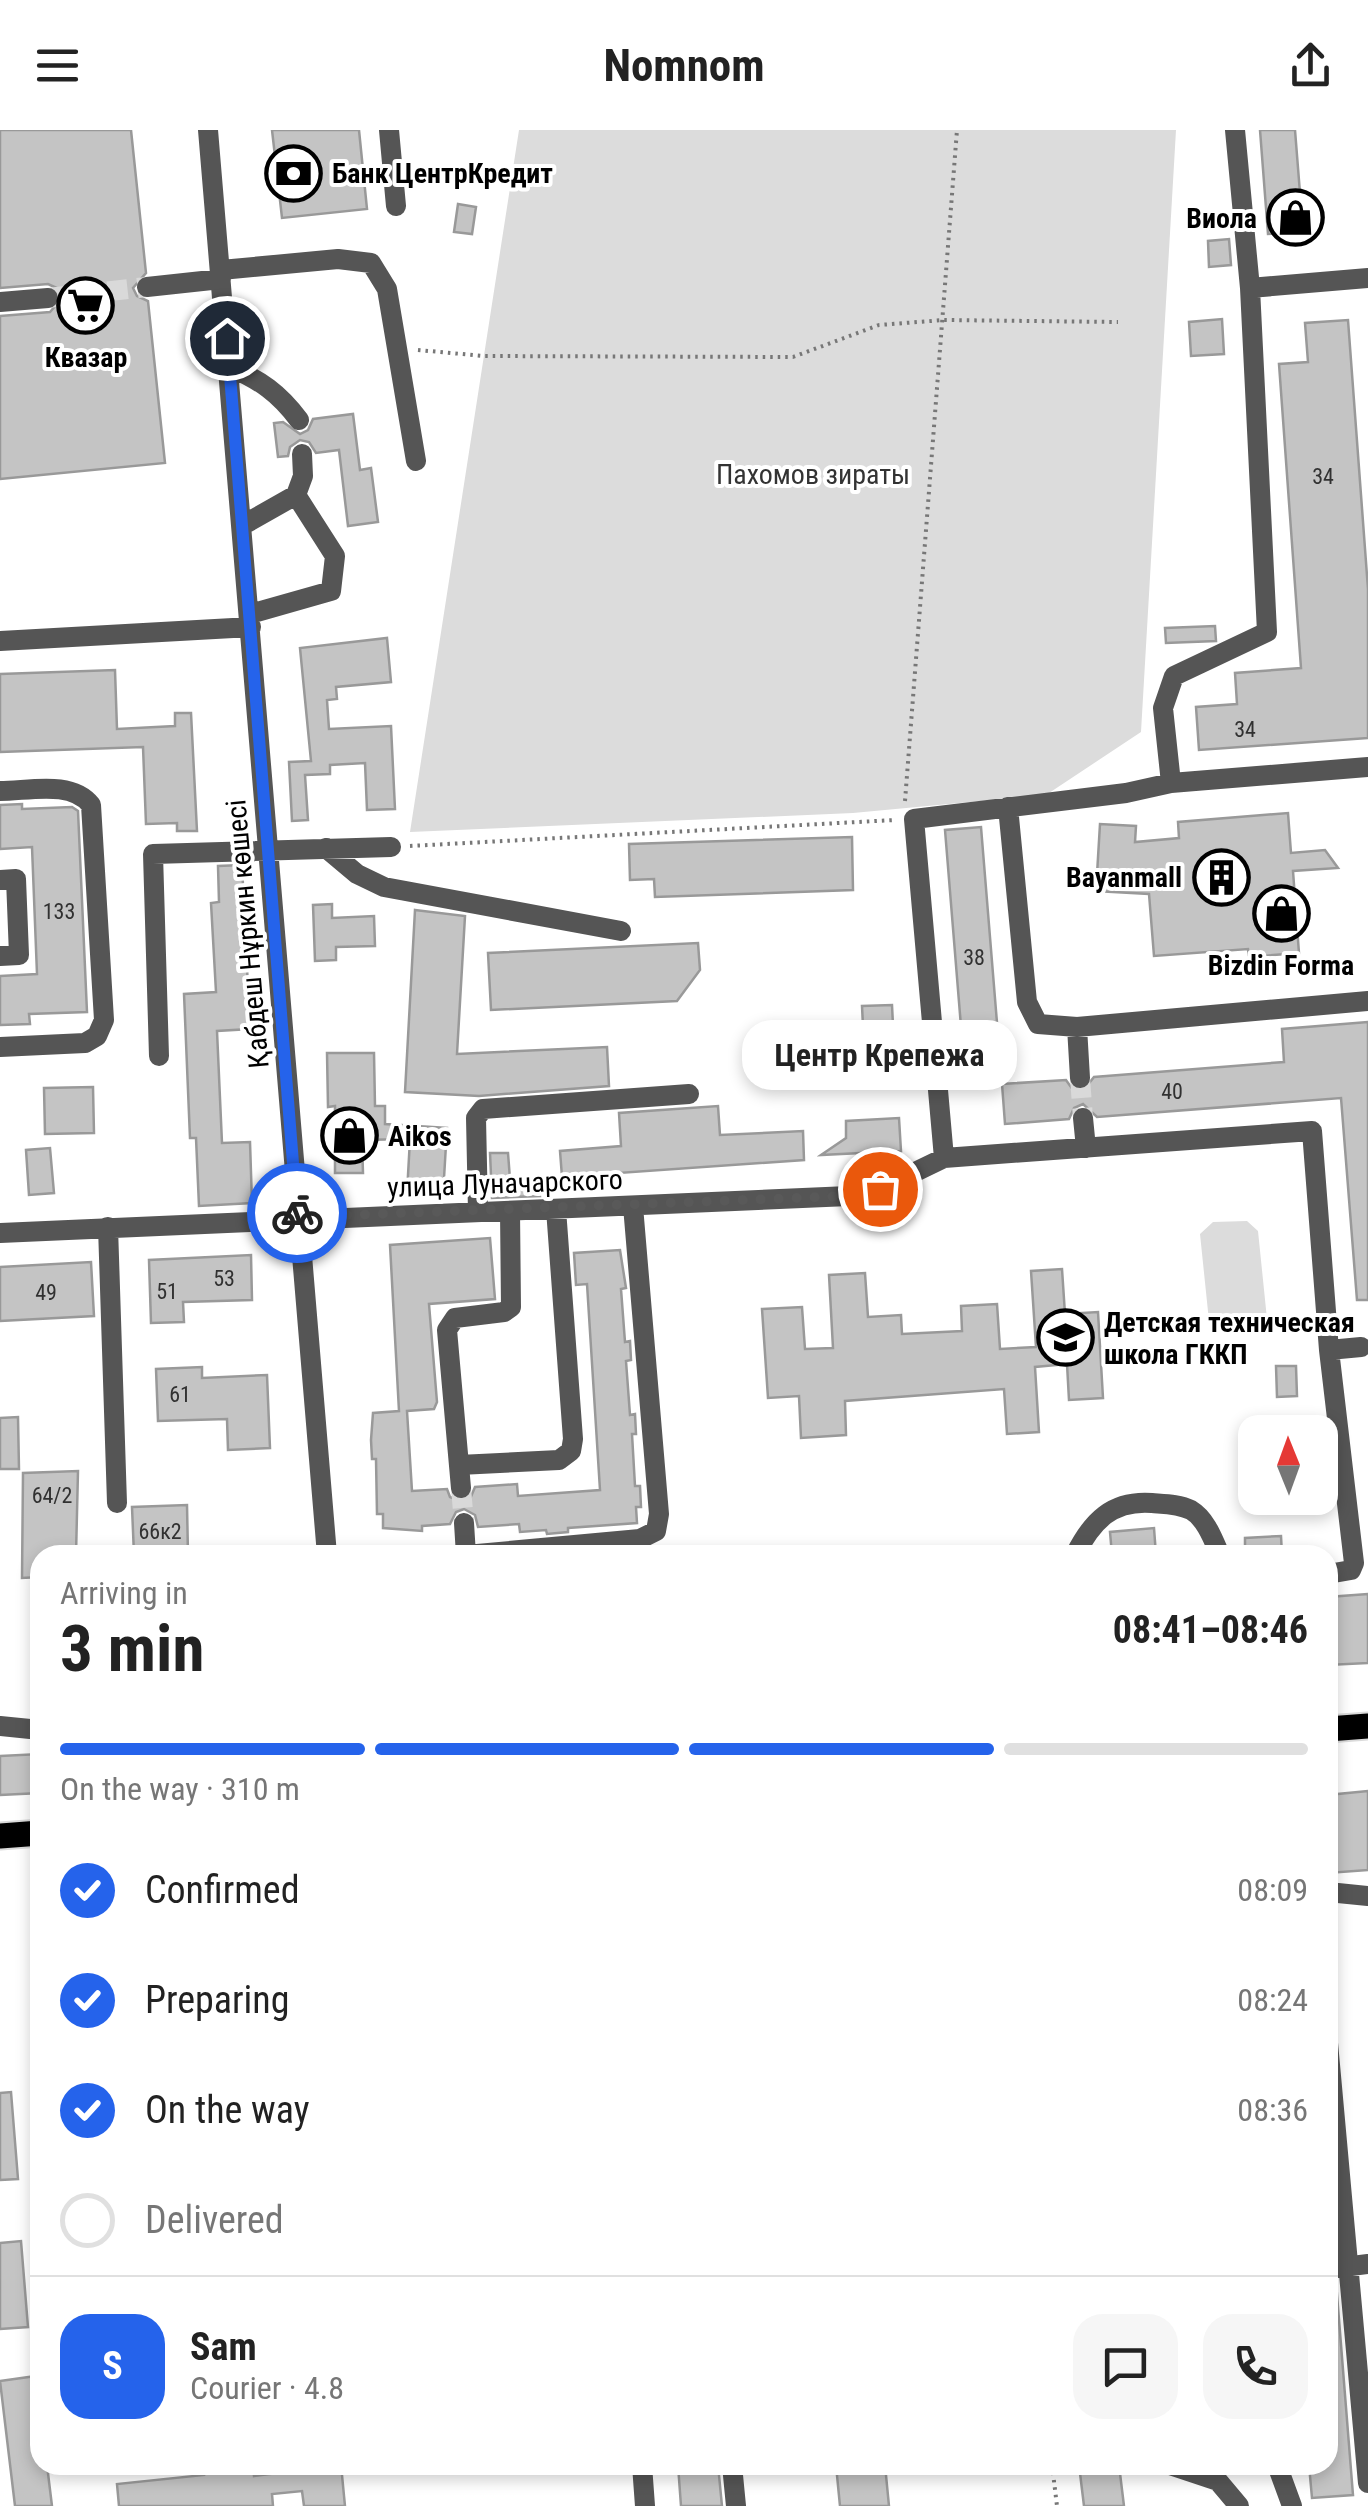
<!DOCTYPE html>
<html lang="en">
<head>
<meta charset="utf-8">
<style>
	body { margin:0; font-family:"Roboto Condensed",sans-serif; background:#f6f6f6; color:#222; height:100vh; display:flex; flex-direction:column; font-size:38px; white-space:nowrap }
	* { box-sizing:border-box; margin:0 }
	p { font-size:32px; color:#767676 }
	.icon { flex:none; width:55px; height:55px; fill:none; stroke:currentColor; stroke-width:2; stroke-linecap:round; stroke-linejoin:round }
	.map { position:relative; flex:1; overflow:hidden }
	.drawer { position:absolute; left:30px; top:1415px; width:1308px; height:930px; display:flex; flex-direction:column; background:#fff; border-radius:30px; box-shadow:0 5px 15px #0003 }
	.drawer>* { flex:none }
	.needle { width:65px; rotate:359deg }
	.controls { position:absolute; left:1238px; top:1285px; display:grid; gap:20px }
	.controls a { display:grid; place-items:center; width:100px; height:100px; border-radius:20px; background:#fff; box-shadow:0 5px 15px #0003; font-size:50px }
	.pin { position:absolute; display:grid; place-items:center; width:85px; height:85px; color:#fff; margin:-42px; border:5px solid #fff; border-radius:50%; box-shadow:0 2px 10px #0007 }
	.courier { position:absolute; display:grid; place-items:center; width:100px; height:100px; margin:-50px; border:8px solid #2563eb; border-radius:50%; background:#fff; color:#222; box-shadow:0 2px 12px #0007 }
	.bubble { position:absolute; height:70px; border-radius:30px; background:#fff; box-shadow:0 5px 15px #0003; font-size:32px; font-weight:700; line-height:70px; text-align:center }
	.headline em { font-style:normal; font-weight:700 }
	.headline div { display:flex; flex-direction:column-reverse }
	.headline { display:flex; align-items:center; justify-content:space-between; height:170px; padding:0 30px }
	h1 { font-size:65px; font-weight:700; line-height:75px }
	.bar { display:grid; grid-template-columns:repeat(4,1fr); gap:15px 10px; align-content:center; height:120px; padding:0 30px }
	.bar i { height:12px; border-radius:8px; background:#e0e0e0 }
	.bar .current { background:#2563eb }
	.bar p { grid-column:span 4 }
	.line { display:flex; align-items:center; gap:25px; padding:0 30px; border-top:2px solid #e0e0e0 }
	.line div { flex:1 }
	.round { display:grid; place-items:center; flex:none; width:105px; height:105px; border-radius:30px; background:#f6f6f6 }
	ol { padding:0 30px; list-style:none }
	li { display:flex; align-items:center; gap:30px; height:110px }
	li p { margin-inline-start:auto }
	li .icon { padding:10px; border-radius:50%; background:#2563eb; color:#fff; stroke-width:4 }
	li:last-child { color:#767676 }
	li i { width:55px; height:55px; border:5px solid #e0e0e0; border-radius:50% }
	header { display:flex; justify-content:space-between; align-items:center; height:130px; padding:0 30px; background:#fff; font-size:45px; font-weight:700 }
	.map>svg:first-child { display:block }
	.green { fill:#dcdcdc }
	.building { fill:#c4c4c4; stroke:#999; stroke-width:2.5 }
	.lines { fill:none; stroke-linecap:round; stroke-linejoin:round }
	.minor-tunnel { stroke:#d9d9d9; stroke-width:20; stroke-dasharray:20 10; stroke-linecap:butt }
	.major-casing { stroke:#dbdbdb; stroke-width:29 }
	.path { stroke:#777; stroke-width:4; stroke-dasharray:2.5 5; stroke-linecap:butt }
	.minor { stroke:#555; stroke-width:20 }
	.major { stroke:#000; stroke-width:25 }
	.done { stroke:#595959; stroke-width:10; stroke-dasharray:0 18 }
	.route { stroke:#2563eb; stroke-width:12 }
	.labels { text-anchor:middle; stroke-width:8; stroke-linejoin:round; paint-order:stroke }
	.number-label { font-size:22px; fill:#313131 }
	.poi-label { font-size:28px; font-weight:bold; fill:#000; stroke:#fff; text-anchor:start }
	.park-label { font-size:28px; fill:#333; stroke:#fff }
	.street-label { font-size:28px; fill:#000; stroke:#fff }
</style>
</head>
<body>
<header><svg class="icon" aria-label="menu" viewBox="0 0 24 24"><path d="M4 6h16M4 12h16M4 18h16"/></svg>Nomnom<svg class="icon" aria-label="share" viewBox="0 0 24 24"><path d="M12 15V3M7 8l5-5 5 5M5 13v7h14v-7"/></svg></header>
<div class="map">
<svg width="1368" height="2376" viewBox="0 0 1368 2376">
	<rect width="100%" height="100%" fill="#fff"/>
	<path class="green" d="M519 0H1176L1141 602 1046 665 853 683 410 702Z
		M1247 1091 1258 1101 1267 1189 1257 1198 1219 1201 1209 1191 1200 1104 1213 1092Z"/>
	<path class="building" d="M0 0H131L146 143 133 158 137 166 148 171 165 333 0 349V186L50 182 62 168 59 159 48 154 0 158Z
		M272 0H359L367 79 282 88Z
		M1260 0H1295L1303 101 1268 104Z
		M458 74 476 77 472 104 454 102Z
		M1229 109 1231 135 1209 137 1208 111Z
		M1222 189 1224 224 1191 226 1189 192Z
		M1348 190 1368 459V608L1199 620 1196 577 1237 574 1235 543 1301 538 1279 234 1308 232 1305 193Z
		M353 284 360 340 371 338 378 392 348 396 339 320 316 323 309 312 300 310 290 317 288 326 278 327 274 293 283 292 300 304 308 300 313 289Z
		M1215 496 1216 511 1166 513 1165 498Z
		M387 508 391 552 336 557 337 569 327 570 329 599 391 596 395 679 367 680 365 633 330 635V644L305 645 308 690 292 691 289 632 311 631 300 518Z
		M115 540 117 599 175 596V583H191L197 701H177V693L146 694 143 617 0 622V544Z
		M22 674V679L72 677 78 681 87 882 29 884 30 894 0 895V846L37 844 32 717 0 719V675Z
		M1288 683 1291 723 1325 720 1338 738 1293 741 1299 823 1249 827 1248 819 1154 826 1149 764 1096 761 1100 694 1136 696 1135 712 1179 708 1178 692Z
		M981 697 1002 954 966 958 945 700Z
		M852 707 853 760 655 767 654 749 630 750 629 714Z
		M242 735 250 899 217 901 222 1013 250 1012 252 1073 199 1076 196 1008H190L184 864 216 862 211 773 219 772 218 736Z
		M332 774V788L374 786 375 816 336 817V830L315 831 313 775Z
		M415 780 465 786 457 924 607 917 609 956 479 966 405 962Z
		M698 813 700 840 677 871 491 880 488 823Z
		M892 875 895 936 865 937 862 876Z
		M1368 892V1170H1357L1341 968 1097 987 1083 974 1074 978 1069 989 1005 994 1002 954 1066 950 1073 960 1082 962 1094 947 1284 932 1282 899Z
		M327 923H374L375 976H385V994L447 998 443 1065 407 1063 410 1009 362 1010 363 1043H335V976L328 977Z
		M93 957 94 1003 45 1004 44 958Z
		M718 976 720 1005 803 1001 804 1030 562 1047 560 1021 621 1016 619 983Z
		M899 988 901 1021 821 1025 846 1008V991Z
		M50 1018 54 1063 29 1065 26 1020Z
		M490 1023H508L510 1049 539 1048 540 1066 492 1068Z
		M490 1108 495 1169 429 1174 437 1272 434 1279 407 1281 412 1361 447 1359 450 1367 461 1372 470 1369 475 1357 517 1354 518 1366 600 1360 587 1154 576 1155 574 1123 620 1120 626 1158 621 1159 625 1212 630 1211 631 1230 626 1231 630 1285 635 1284 636 1304H632L635 1356H640L641 1377H636L637 1393 568 1398V1402L547 1404 546 1400 520 1402 519 1394 478 1397 475 1385 464 1379 456 1382 450 1394 422 1396V1401L383 1398V1384H377L376 1329H372L371 1310 373 1283 399 1281 390 1115Z
		M251 1125 252 1170 183 1172 184 1192 151 1193 149 1130Z
		M91 1132 94 1186 0 1191V1137Z
		M1062 1139 1065 1184 1098 1182 1103 1268 1069 1270 1067 1234 1035 1237 1039 1302 1007 1304 1004 1259 845 1271 846 1305 801 1308 799 1266 768 1268 762 1179 802 1177 805 1219 833 1218 829 1145 865 1143 868 1187 901 1185 902 1204 962 1201 961 1176 997 1174 1000 1219 1036 1217 1031 1141Z
		M1276 1236H1296L1297 1266 1277 1267Z
		M202 1237V1248L267 1245 270 1318 228 1320 227 1289 158 1291 156 1239Z
		M18 1287 19 1339H0V1288Z
		M78 1341 76 1425H40V1447L22 1448 23 1343Z
		M187 1375 188 1425H134L132 1377Z
		M1154 1398 1156 1425H1112L1110 1402Z
		M1281 1406 1282 1425H1245V1408Z
		M1368 1464V1533L1328 1535V1467Z
		M40 1624V1663L0 1665V1626Z
		M1368 1661V1740L1328 1743V1665Z
		M11 1962 18 2049 0 2050V1963Z
		M21 2111 28 2197 0 2199V2113Z
		M1328 2152H1336L1353 2365 1312 2368 1309 2335H1328Z
		M36 2246 40 2335H47L52 2376H15L0 2251Z
		M203 2335H253L254 2346 341 2335 345 2376H304L302 2361 272 2364 273 2376H119L117 2354 204 2345Z
		M678 2335H718L722 2376H681Z
		M836 2335H885L889 2376H840Z
		M1079 2335H1119L1124 2376H1084Z"/>
	<g class="lines">
		<path class="minor-tunnel" d="M48 168 147 157
			M1080 948 1083 988
			M461 1358 464 1393"/>
		<defs>
			<path id="major" d="M1328 1599 1368 1596
				M0 1706 40 1703"/>
		</defs>
		<use href="#major" class="major-casing"/>
		<path class="path" d="M418 220 484 226 793 227 879 195 944 190 1118 192
			M905 671 957 0
			M410 716 895 690
			M1052 2335 1057 2376"/>
		<path class="minor" d="M208 0 327 1425
			M389 0 396 76
			M147 157 221 149V140L338 129 371 133 387 159 416 331
			M1250 158 1368 148
			M0 172 48 168
			M230 237C260 250 279 263 299 290
			M243 395 296 365 303 346 302 324
			M250 484 331 461 335 426 296 365
			M0 511 251 497
			M1171 653 1163 578 1174 546 1267 502 1250 158 1235 0
			M0 661C29 661 71 650 91 675L104 890 97 906 85 913 0 917
			M1008 677 1027 872 1038 894 1077 897 1368 871
			M326 718 357 744 384 757 621 801
			M0 750 16 749 19 825 0 826
			M1077 897 1080 948
			M159 926 153 724 391 717
			M1083 988 1086 1018
			M944 1028 914 689 1126 663 1171 653 1368 637
			M478 1082 476 988 483 979 689 964
			M108 1097 117 1373
			M0 1103 849 1066 880 1059 944 1028 1312 1001 1329 1220 1354 1433 1351 1440 1328 1444
			M1329 1220 1361 1217
			M459 1335 559 1330 571 1321 573 1309 556 1079
			M461 1358 447 1200 455 1188 504 1182 511 1177 510 1081
			M464 1393 466 1425
			M466 1425 640 1409 656 1401 659 1384 633 1076
			M1075 1425C1092 1391 1112 1370 1152 1373 1165 1374 1179 1374 1191 1380 1206 1389 1213 1409 1220 1425
			M0 1596 40 1600
			M1328 1762 1368 1766
			M1328 1913 1368 2353
			M1328 2139 1368 2134
			M642 2335 645 2376
			M732 2335 736 2376
			M1170 2335 1218 2351 1239 2376
			M1277 2335 1292 2376"/>
		<use href="#major" class="major"/>
	</g>
	<g class="lines">
		<path class="done" d="M297 1083V1087L849 1066 880 1059"/>
		<path class="route" d="M227 208 297 1083"/>
	</g>
	<defs>
		<symbol id="bank-ring" viewBox="-11 -11 22 22"><circle r="9.5" fill="#fff" stroke="#000" stroke-width="1.5"/><path d="M-6-4H6V4H-6ZM0-2.3a2.3 2.3 0 1 0 0 4.6a2.3 2.3 0 1 0 0-4.6Z" fill="#000"/></symbol>
		<symbol id="shop-ring" viewBox="-11 -11 22 22"><circle r="9.5" fill="#fff" stroke="#000" stroke-width="1.5"/><path d="M-5-2.5h2.3a2.7 3.5 0 0 1 5.4 0H5L5.5 6h-11ZM-1.5-2.5h3a1.5 2.3 0 0 0-3 0Z" fill="#000"/></symbol>
		<symbol id="supermarket-ring" viewBox="-11 -11 22 22"><circle r="9.5" fill="#fff" stroke="#000" stroke-width="1.5"/><path d="M-6-5.5h2.5l.6 2H6L4.5 2H-2.5L-4.4-4H-6ZM-1.5 3.2a1.3 1.3 0 1 0 .1 0ZM3 3.2a1.3 1.3 0 1 0 .1 0Z" fill="#000"/></symbol>
		<symbol id="building-ring" viewBox="-11 -11 22 22"><circle r="9.5" fill="#fff" stroke="#000" stroke-width="1.5"/><path d="M-4-6H4V6H1V3H-1V6H-4ZM-2.5-4.3h1.7v1.8h-1.7ZM.8-4.3h1.7v1.8H.8ZM-2.5-1h1.7V.8h-1.7ZM.8-1h1.7V.8H.8Z" fill="#000"/></symbol>
		<symbol id="school-ring" viewBox="-11 -11 22 22"><circle r="9.5" fill="#fff" stroke="#000" stroke-width="1.5"/><path d="M0-5L7-2L0 1L-7-2ZM-4 1L0 2.5L4 1V4Q0 6-4 4Z" fill="#000"/></symbol>
	</defs>
	<g fill-rule="evenodd">
		<use href="#bank-ring" x="262" y="12" width="63" height="63"/>
		<use href="#shop-ring" x="1264" y="56" width="63" height="63"/>
		<use href="#supermarket-ring" x="54" y="144" width="63" height="63"/>
		<use href="#building-ring" x="1190" y="716" width="63" height="63"/>
		<use href="#shop-ring" x="1250" y="752" width="63" height="63"/>
		<use href="#shop-ring" x="318" y="974" width="63" height="63"/>
		<use href="#school-ring" x="1034" y="1176" width="63" height="63"/>
	</g>
	<g class="labels">
		<g class="number-label">
			<text x="1323" y="354">34</text>
			<text x="1245" y="607">34</text>
			<text x="59" y="789">133</text>
			<text x="974" y="835">38</text>
			<text x="1172" y="969">40</text>
			<text x="224" y="1156">53</text>
			<text x="167" y="1169">51</text>
			<text x="46" y="1170">49</text>
			<text x="180" y="1272">61</text>
			<text x="52" y="1373">64/2</text>
			<text x="160" y="1409">66к2</text>
		</g>
		<g class="poi-label">
			<text x="332" y="53">Банк ЦентрКредит</text>
			<text x="1257" y="98" text-anchor="end">Виола</text>
			<text x="86" y="237" text-anchor="middle">Квазар</text>
			<text x="1182" y="757" text-anchor="end">Bayanmall</text>
			<text x="1281" y="845" text-anchor="middle">Bizdin Forma</text>
			<text x="388" y="1016">Aikos</text>
			<text x="1104" y="1202">Детская техническая<tspan x="1104" dy="32">школа ГККП</tspan></text>
		</g>
		<g class="park-label">
			<text x="813" y="354">Пахомов зираты</text>
		</g>
		<g class="street-label">
			<text transform="translate(247 804) rotate(-95)" y="10">Қабдеш Нұркин көшесі</text>
			<text transform="translate(505 1053) rotate(-2)" y="10">улица Луначарского</text>
		</g>
	</g>
</svg>
<div class="controls">
<a><svg class="needle" viewBox="-14 -14 28 28"><path d="M0-13l5 13h-10z" fill="#e53935"/><path d="M0 13l5-13h-10z" fill="#767676"/></svg></a>
</div>
<div class="pin" style="left:880px;top:1059px;background:#ea580c"><svg class="icon" aria-label="bag" viewBox="0 0 24 24"><path d="M5 8h14l-1 12H6zM9 8a3 3 0 0 1 6 0"/></svg></div>
<div class="pin" style="left:227px;top:208px;background:#1f2937"><svg class="icon" aria-label="home" viewBox="0 0 24 24"><path d="M3 11l9-7 9 7M6 9v11h12V9"/></svg></div>
<div class="courier" style="left:297px;top:1083px"><svg class="icon" aria-label="bike" viewBox="0 0 24 24"><circle cx="6" cy="16" r="4"/><circle cx="18" cy="16" r="4"/><path d="M6 16l4-8h5l3 8M10 8l3 8H6M13 5h3"/></svg></div>
<div class="bubble" style="left:742px;top:890px;width:275px">Центр Крепежа</div>
<section class="drawer">
<div class="headline"><div><h1>3 min</h1><p>Arriving in</p></div><em>08:41–08:46</em></div>
<div class="bar"><i class="current"></i><i class="current"></i><i class="current"></i><i></i><p>On the way · 310 m</p></div>
<ol>
<li><svg class="icon" aria-label="check" viewBox="0 0 24 24"><path d="M5 12l5 5 9-10"/></svg>Confirmed<p>08:09</p></li>
<li><svg class="icon" aria-label="check" viewBox="0 0 24 24"><path d="M5 12l5 5 9-10"/></svg>Preparing<p>08:24</p></li>
<li><svg class="icon" aria-label="check" viewBox="0 0 24 24"><path d="M5 12l5 5 9-10"/></svg>On the way<p>08:36</p></li>
<li><i></i>Delivered</li>
</ol>
<div class="line" style="height:180px"><b class="round" style="background:#2563eb;color:#fff">S</b><div><b>Sam</b><p>Courier · 4.8</p></div><a class="round"><svg class="icon" aria-label="chat" viewBox="0 0 24 24"><path d="M4 5h16v11H9l-5 4z"/></svg></a><a class="round"><svg class="icon" aria-label="phone" viewBox="0 0 24 24"><path d="M5 4h4l2 5-3 2q2 4 5 5l2-3 5 2v4C11 20 4 13 5 4z"/></svg></a></div>
</section>
</div>
</body>
</html>
